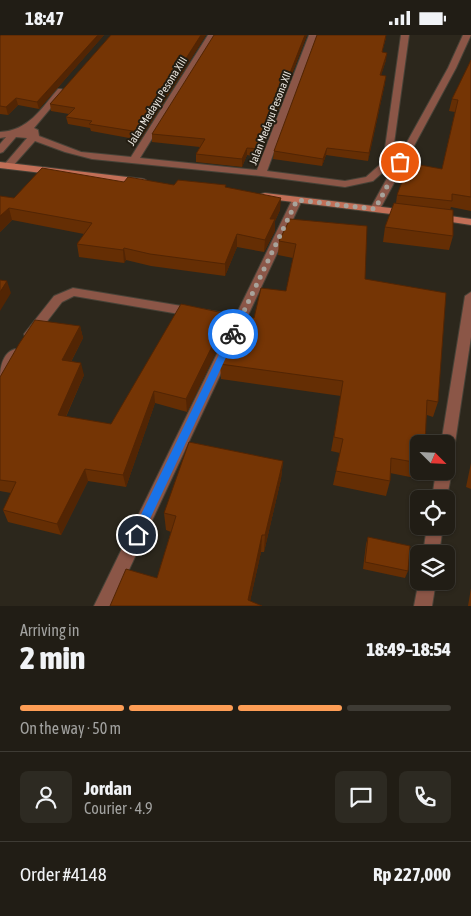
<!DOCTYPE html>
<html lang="en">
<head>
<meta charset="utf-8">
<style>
	body { margin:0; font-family:"Asap Condensed",sans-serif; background:#2d2a22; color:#f1f3f6; height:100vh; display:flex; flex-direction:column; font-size:19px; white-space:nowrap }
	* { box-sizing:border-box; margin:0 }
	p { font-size:16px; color:#a2a2a0 }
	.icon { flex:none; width:28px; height:28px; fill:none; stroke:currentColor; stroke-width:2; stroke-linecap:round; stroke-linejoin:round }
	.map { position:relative; height:571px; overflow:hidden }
	.drawer { display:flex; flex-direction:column; background:#211d15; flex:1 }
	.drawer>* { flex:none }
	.needle { width:32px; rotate:114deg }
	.fabs { position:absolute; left:410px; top:400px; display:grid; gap:10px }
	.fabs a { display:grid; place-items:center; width:45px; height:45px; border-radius:8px; background:#211d15; box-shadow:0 1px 4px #0004,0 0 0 1px #3e3b34; font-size:25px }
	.pin { position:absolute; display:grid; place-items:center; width:42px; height:42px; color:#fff; margin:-21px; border:2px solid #fff; border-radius:50%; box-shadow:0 1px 5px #0007 }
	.courier { position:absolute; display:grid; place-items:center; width:50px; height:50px; margin:-25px; border:4px solid #1a73e8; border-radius:50%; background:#fff; color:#222; box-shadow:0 1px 6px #0007 }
	.headline em { font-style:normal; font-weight:800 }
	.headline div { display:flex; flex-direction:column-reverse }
	.headline { display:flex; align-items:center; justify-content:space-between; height:85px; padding:0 20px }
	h1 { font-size:32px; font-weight:800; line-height:38px }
	.bar { display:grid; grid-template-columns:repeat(4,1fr); gap:8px 5px; align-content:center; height:60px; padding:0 20px }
	.bar i { height:6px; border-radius:4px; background:#3e3b34 }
	.bar .current { background:#fd9d55 }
	.bar p { grid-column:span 4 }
	.line { display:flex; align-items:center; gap:12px; padding:0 20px; border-top:1px solid #3e3b34 }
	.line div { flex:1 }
	.round { display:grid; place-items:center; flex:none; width:52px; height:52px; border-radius:8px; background:#2d2a22 }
	.status { display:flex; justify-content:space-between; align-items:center; height:35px; padding:0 25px; background:#211d15; direction:ltr }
	.status svg { height:14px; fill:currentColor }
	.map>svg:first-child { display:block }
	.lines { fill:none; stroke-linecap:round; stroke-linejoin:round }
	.street-casing { stroke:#474237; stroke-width:2 }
	.secondary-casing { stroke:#474237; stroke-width:2 }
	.street { fill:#8b5647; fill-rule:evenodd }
	.secondary { fill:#c26f57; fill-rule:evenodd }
	.wall { fill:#652e04 }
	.shaded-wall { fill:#522504 }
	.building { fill:#753505; stroke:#522504 }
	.route { fill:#1a73e8 }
	.done { stroke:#a8a39b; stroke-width:5; stroke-dasharray:0 9 }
	.labels { text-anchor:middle; stroke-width:4; stroke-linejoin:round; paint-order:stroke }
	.far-street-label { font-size:11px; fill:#eae6df; stroke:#231d12 }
</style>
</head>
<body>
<div class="status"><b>18:47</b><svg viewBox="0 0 49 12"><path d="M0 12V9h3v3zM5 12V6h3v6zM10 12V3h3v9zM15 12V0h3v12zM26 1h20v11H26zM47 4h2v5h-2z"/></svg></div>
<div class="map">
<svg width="471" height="571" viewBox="0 0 471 571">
	<rect width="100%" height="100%" fill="#2c271c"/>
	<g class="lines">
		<defs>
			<path id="street" d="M208 0H216L140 123 257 135 309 0H317L267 136 345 146 366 142 383 127 401 0H409L391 130 373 146 345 152 261 141 92 124 65 117 35 106 11 133 8 134 3 131 27 103 16 102 3 117 0 118V109L6 102 0 103V97C28 96 41 74 58 54H61L65 56 34 93 38 95 39 101 81 117 131 122Z
				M463 0H471L456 33 380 174 379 176H371L370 174 448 33Z
				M297 162 302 165 112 571H94L232 288 74 261 62 267 35 302H25L24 299 54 261 73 253 236 280 292 165Z
				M471 257V302L453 421 451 425 446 427V409H441L465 261Z
				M15 314 20 316 22 319 5 344 0 345C0 333 2 318 15 314Z
				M446 430 449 431 452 436 446 467V464H432L436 436H446Z
				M427 491H443L439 519H423Z
				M419 545 436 546 432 571H414Z"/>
			<path id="secondary" d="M0 127 144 144 149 147 144 150 0 133Z
				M265 158 407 175 412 178 407 181 261 163V159Z
				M436 179 471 184V190L432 184 431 182 432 180Z"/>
		</defs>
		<use href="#street" class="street-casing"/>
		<use href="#secondary" class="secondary-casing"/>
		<use href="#street" class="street"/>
		<use href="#secondary" class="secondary"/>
	</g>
	<path class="wall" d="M0 0V1L104 0 39 74 18 70 8 80 0 79Z
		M111 0H206L140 105 91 96 90 93 68 89 66 82 69 79 51 76 50 69Z
		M307 0 260 122 247 120 242 132 196 127V119L200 112 152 107V99Z
		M386 3 382 17 386 25 381 40 385 48 368 126 326 120 322 131 273 124 274 116Z
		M471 25V176L451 172 450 175 453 201 449 215 383 207 385 192 396 168 397 160 442 134 455 77 449 76 452 64Z
		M124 147 226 153 280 175 275 186V196L264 217 237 212 225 241 151 231 126 225 124 228 79 222 77 209 84 199 12 185 0 197V161L14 163Z
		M290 184 365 244 438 367 433 382 427 380 419 409V436H422L420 444 390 438V446L386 461 333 450 340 418 331 416 341 361 221 344 220 329 254 283 286 256 293 223 278 220 279 206Z
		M80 291 83 303 71 327 84 340 66 382 111 389 228 292 187 377 155 368 126 452 88 446 61 500 8 487 3 475 11 458 0 456V342Z
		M283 426 281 444 264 517H261L250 566 157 543 171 497 166 495 164 478Z
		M471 428V454L466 452Z
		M368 502 408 536 405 543 363 534 366 509Z
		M471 553V571H468Z"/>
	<path class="shaded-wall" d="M98 0H104L39 74 37 67Z
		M201 0H206L140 105 139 97Z
		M305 0H307L260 122V114Z
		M387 18 386 25 379 47 380 40Z
		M386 41 385 48 368 126 369 118Z
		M16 63 18 70 8 80 6 72Z
		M247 113V120L242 132V124Z
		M327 113 326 120 322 131 323 124Z
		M281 163 280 175 275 186V196L264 217 265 205 270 184Z
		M9 173 12 185 0 197V181Z
		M237 199V212L225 241V229Z
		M124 213 126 225 124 228 123 215Z
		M7 246 11 258 0 276V257Z
		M228 279V292L187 377 186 364Z
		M80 291 83 303 65 338 62 325Z
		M81 328 84 340 61 392 58 380Z
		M154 356 155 368 126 452 123 440Z
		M283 426 281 444 264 517 265 500Z
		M85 434 88 446 61 500 57 489Z
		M262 500 261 517 249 571 248 565Z"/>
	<path class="building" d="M1 0H98L37 67 16 63 6 72 0 71V1Z
		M111 0H201L139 97 89 89 92 86 66 82 75 73 50 69Z
		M214 0H305L260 114 247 113 242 124 196 119 205 104 152 99Z
		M317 0H386L382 17 387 18 380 40 386 41 369 118 327 113 323 124 274 116Z
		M471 25V162L452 159V166L397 160 409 128 442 134 458 65 452 64Z
		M42 133 124 147 128 142 174 150 178 145 226 150 225 152 281 163 270 184H275L265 205 237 199 225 229 150 219 124 213 123 215 77 209 92 188 9 173 0 181V161L14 163Z
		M394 168 453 175V201L385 192Z
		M290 184 367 191 365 244 446 258 438 367 427 365 425 409H419V428L391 423 390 446 336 436 343 404 334 402 343 346 220 329 243 281 254 283 261 253 286 256 296 209 279 206Z
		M0 245 7 246 0 257Z
		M181 269 228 279 186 364 154 356 123 440 85 434 57 489 3 475 16 447 0 445V342L19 309 35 285 80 291 62 325 81 328 58 380 111 389Z
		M189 407 283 426 265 500H262L248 565 262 571H110L126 534 157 543 176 481 164 478Z
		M368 502 410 511 408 536 365 527Z"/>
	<path class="route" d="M233 296 237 299 141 503H133L132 500 133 496 229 299Z"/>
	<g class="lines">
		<path class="done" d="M233 299 297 165 375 174 400 127"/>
	</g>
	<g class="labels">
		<g class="far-street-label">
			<text transform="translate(157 66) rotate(-58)" y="4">Jalan Medayu Pesona XIII</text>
			<text transform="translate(270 83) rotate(-69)" y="4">Jalan Medayu Pesona XII</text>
		</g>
	</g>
</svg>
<div class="fabs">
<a><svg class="needle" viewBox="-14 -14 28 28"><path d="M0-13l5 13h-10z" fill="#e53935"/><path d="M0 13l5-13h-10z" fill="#a2a2a0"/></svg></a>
<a><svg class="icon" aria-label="locate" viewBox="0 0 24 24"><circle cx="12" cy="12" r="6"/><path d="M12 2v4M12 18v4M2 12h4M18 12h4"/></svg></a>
<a><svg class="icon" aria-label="layers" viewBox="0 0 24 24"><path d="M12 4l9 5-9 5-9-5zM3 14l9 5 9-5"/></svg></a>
</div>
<div class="pin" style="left:400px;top:127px;background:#ea580c"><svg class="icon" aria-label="bag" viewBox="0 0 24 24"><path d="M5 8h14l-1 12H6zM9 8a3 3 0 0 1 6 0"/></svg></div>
<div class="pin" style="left:137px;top:500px;background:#1f2937"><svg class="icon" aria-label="home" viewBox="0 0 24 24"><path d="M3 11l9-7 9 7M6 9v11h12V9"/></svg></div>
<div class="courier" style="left:233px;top:299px"><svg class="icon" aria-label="bike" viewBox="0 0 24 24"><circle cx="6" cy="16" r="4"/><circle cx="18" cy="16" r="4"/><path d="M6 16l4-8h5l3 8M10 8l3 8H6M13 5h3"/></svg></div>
</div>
<section class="drawer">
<div class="headline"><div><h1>2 min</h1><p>Arriving in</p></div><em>18:49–18:54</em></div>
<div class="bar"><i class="current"></i><i class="current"></i><i class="current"></i><i></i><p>On the way · 50 m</p></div>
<div class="line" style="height:90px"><a class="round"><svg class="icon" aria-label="person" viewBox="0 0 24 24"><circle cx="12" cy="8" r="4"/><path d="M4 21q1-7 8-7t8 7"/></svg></a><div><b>Jordan</b><p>Courier · 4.9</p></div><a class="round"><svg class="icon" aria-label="chat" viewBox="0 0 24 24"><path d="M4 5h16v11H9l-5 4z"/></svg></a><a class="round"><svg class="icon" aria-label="phone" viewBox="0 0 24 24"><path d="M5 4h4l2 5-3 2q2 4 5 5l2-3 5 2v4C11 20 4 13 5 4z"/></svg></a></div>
<div class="line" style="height:65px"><div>Order #4148</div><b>Rp 227,000</b></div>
</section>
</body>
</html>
